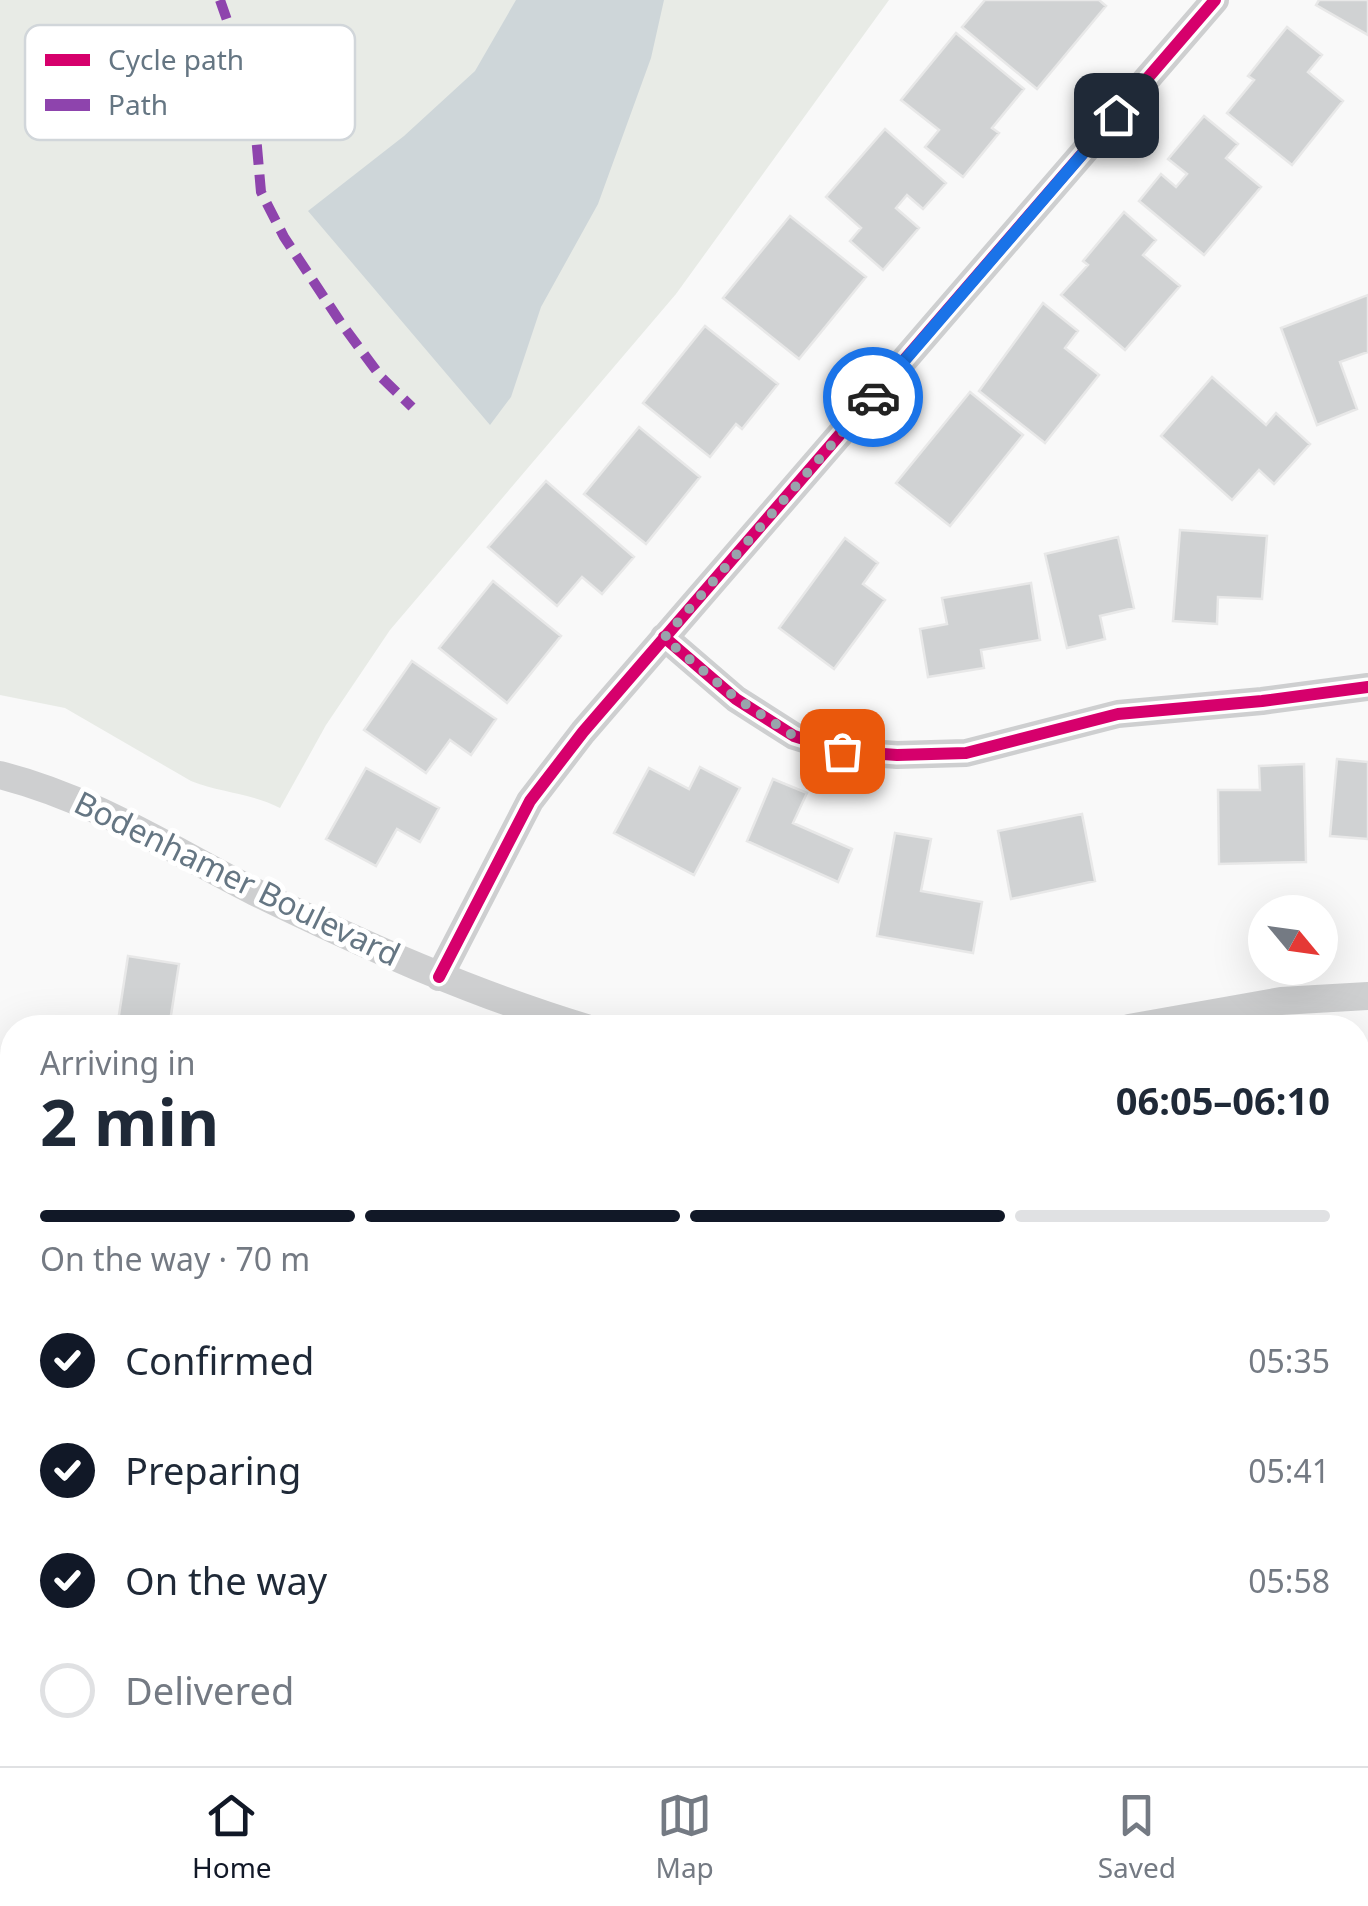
<!DOCTYPE html>
<html lang="en">
<head>
<meta charset="utf-8">
<style>
	body { margin:0; font-family:"Noto Sans",sans-serif; background:#f2f2f3; color:#1f2937; height:100vh; display:flex; flex-direction:column; font-size:38px; white-space:nowrap }
	* { box-sizing:border-box; margin:0 }
	p { font-size:32px; color:#747a83 }
	.icon { flex:none; width:55px; height:55px; fill:none; stroke:currentColor; stroke-width:2; stroke-linecap:round; stroke-linejoin:round }
	.map { position:relative; flex:1; overflow:hidden }
	.details { position:absolute; left:0px; top:1015px; width:1370px; height:752px; display:flex; flex-direction:column; background:#fff; border-radius:40px 40px 0 0; box-shadow:0 10px 40px #0002 }
	.details>* { flex:none }
	.needle { width:65px; rotate:119deg }
	.buttons { position:absolute; left:1248px; top:895px; display:grid; gap:20px }
	.buttons a { display:grid; place-items:center; width:90px; height:90px; border-radius:50%; background:#fff; box-shadow:0 10px 40px #0002; font-size:50px }
	.pin { position:absolute; display:grid; place-items:center; width:85px; height:85px; color:#fff; margin:-42px; border-radius:20px; box-shadow:0 5px 15px #0006 }
	.courier { position:absolute; display:grid; place-items:center; width:100px; height:100px; margin:-50px; border:8px solid #1a73e8; border-radius:50%; background:#fff; color:#222; box-shadow:0 2px 12px #0007 }
	.head em { font-style:normal; font-weight:700 }
	.head div { display:flex; flex-direction:column-reverse }
	.head { display:flex; align-items:center; justify-content:space-between; height:170px; padding:0 40px }
	h1 { font-size:65px; font-weight:700; line-height:75px }
	.bar { display:grid; grid-template-columns:repeat(4,1fr); gap:15px 10px; align-content:center; height:120px; padding:0 40px }
	.bar i { height:12px; border-radius:8px; background:#e0e1e3 }
	.bar .selected { background:#111827 }
	.bar p { grid-column:span 4 }
	ol { padding:0 40px; list-style:none }
	li { display:flex; align-items:center; gap:30px; height:110px }
	li p { margin-inline-start:auto }
	li .icon { padding:10px; border-radius:50%; background:#111827; color:#fff; stroke-width:4 }
	li:last-child { color:#747a83 }
	li i { width:55px; height:55px; border:5px solid #e0e1e3; border-radius:50% }
	.dock { display:flex; justify-content:space-around; align-items:center; height:140px; border-top:2px solid #e0e1e3; background:#fff; font-size:28px; color:#747a83 }
	.dock a { display:grid; justify-items:center; gap:5px }
	.dock .selected { color:#111827 }
	.map>svg:first-child { display:block }
	.green { fill:#e8ebe6 }
	.water { fill:#ced6d9 }
	.lines { fill:none; stroke-linecap:round; stroke-linejoin:round }
	.stream { stroke:#ced6d9; stroke-width:10 }
	.building { fill:#d0d2d3; stroke:#e8e8e8; stroke-width:2.5 }
	.minor { stroke:#cecfd0; stroke-width:28 }
	.quiet { stroke:#8e44ad; stroke-width:10; stroke-dasharray:20 10; stroke-linecap:butt }
	.cycleway-casing { stroke:#fff; stroke-width:19 }
	.cycleway { stroke:#d6006c; stroke-width:12 }
	.done { stroke:#99a4ac; stroke-width:10; stroke-dasharray:0 18 }
	.route { stroke:#1a73e8; stroke-width:12 }
	.labels { text-anchor:middle; stroke-width:10; stroke-linejoin:round; paint-order:stroke }
	.street-label { font-size:32px; fill:#657683; stroke:#fff }
	.key { fill:#fff; stroke:#d1d6da; stroke-width:2.5 }
	.key-label { font-size:28px; fill:#657683 }
</style>
</head>
<body>
<div class="map">
<svg width="1368" height="1766" viewBox="0 0 1368 1766">
	<rect width="100%" height="100%" fill="#f9f9f9"/>
	<path class="green" d="M0 0H889L676 294 390 630 326 725 280 808C251 793 221 793 191 781L65 708 0 695Z"/>
	<path class="water" d="M516 0H664L651 58 598 204 541 307 511 397 490 425 308 211 404 136 475 71Z"/>
	<g class="lines">
		<path class="stream" d="M1358 1208 1368 1206
			M732 1766 735 1755"/>
	</g>
	<path class="building" d="M985 0H1099L1106 6 1037 89 962 27Z
		M1319 0H1368V35L1316 5Z
		M1287 27 1322 55 1308 72 1343 101 1292 165 1227 113 1254 80 1248 76Z
		M956 33 1024 89 992 128 999 133 963 177 925 147 939 130 901 100Z
		M1204 116 1238 144 1226 158 1261 187 1204 255 1139 201 1161 174 1176 187 1187 174 1168 159Z
		M885 129 946 183 923 209 907 195 896 208 919 228 883 270 850 241 861 228 826 197Z
		M1124 212 1156 240 1143 255 1180 286 1125 350 1061 295 1088 265 1083 261Z
		M790 216 866 277 799 359 723 298Z
		M1368 295V352L1340 362 1357 409 1317 425 1281 328Z
		M1043 303 1078 331 1065 348 1099 375 1045 443 979 391Z
		M705 326 778 384 742 429 736 424 710 457 643 403Z
		M1212 377 1266 425 1276 413 1310 444 1274 484 1259 470 1232 500 1161 436Z
		M970 392 1023 435 950 526 896 483Z
		M639 427 700 477 646 544 584 494Z
		M546 481 634 557 602 594 582 577 557 606 488 547Z
		M1180 530 1267 536 1262 599 1218 597 1217 624 1173 621Z
		M1118 537 1134 608 1100 616 1105 639 1067 648 1045 554Z
		M845 538 878 563 863 584 885 600 834 669 779 628Z
		M493 581 561 636 507 703 439 648Z
		M1031 583 1040 640 981 650 984 668 928 677 920 629 947 624 942 598Z
		M412 661 496 719 471 755 450 740 426 773 364 730Z
		M1337 759 1368 762V839L1330 836Z
		M1304 764 1306 862 1219 864 1218 790H1260L1259 766Z
		M700 767 740 788 694 875 614 833 649 768 689 789Z
		M366 768 439 808 420 842 397 829 376 866 326 839Z
		M773 779 807 793 793 823 852 849 838 882 747 841Z
		M1082 814 1095 881 1011 899 998 831Z
		M895 833 931 839 921 891 982 902 973 953 877 936Z
		M128 956 179 964 169 1028H117Z"/>
	<g class="lines">
		<path class="minor" d="M664 637 736 699 794 736 842 751 897 755 966 753 1118 714 1262 701 1368 687
			M0 775C94 799 170 849 255 892 363 945 471 993 586 1028
			M439 977 530 801 583 732 1215 0
			M1129 1028 1281 1001 1368 996"/>
		<path class="quiet" d="M220 0 241 60 254 113 261 192 284 237 341 323 381 377 412 407"/>
		<defs>
			<path id="cycleway" d="M664 637 736 699 794 736 842 751 897 755 966 753 1118 714 1262 701 1368 687
				M439 977 530 801 583 732 1215 0"/>
		</defs>
		<use href="#cycleway" class="cycleway-casing"/>
		<use href="#cycleway" class="cycleway"/>
	</g>
	<g class="lines">
		<path class="done" d="M842 751 794 736 736 698 664 638 873 397"/>
		<path class="route" d="M873 397 1116 115"/>
	</g>
	<g class="labels">
		<g class="street-label">
			<text transform="translate(237 879) rotate(26)" y="11">Bodenhamer Boulevard</text>
		</g>
	</g>
	<rect x="25" y="25" width="330" height="115" rx="15" class="key"/>
	<rect x="45" y="54" width="45" height="12" fill="#d6006c"/>
	<rect x="45" y="99" width="45" height="12" fill="#8e44ad"/>
	<g class="key-label">
		<text x="108" y="70">Cycle path</text>
		<text x="108" y="115">Path</text>
	</g>
</svg>
<div class="buttons">
<a><svg class="needle" viewBox="-14 -14 28 28"><path d="M0-13l5 13h-10z" fill="#e53935"/><path d="M0 13l5-13h-10z" fill="#747a83"/></svg></a>
</div>
<div class="pin" style="left:842px;top:751px;background:#ea580c"><svg class="icon" aria-label="bag" viewBox="0 0 24 24"><path d="M5 8h14l-1 12H6zM9 8a3 3 0 0 1 6 0"/></svg></div>
<div class="pin" style="left:1116px;top:115px;background:#1f2937"><svg class="icon" aria-label="home" viewBox="0 0 24 24"><path d="M3 11l9-7 9 7M6 9v11h12V9"/></svg></div>
<div class="courier" style="left:873px;top:397px"><svg class="icon" aria-label="car" viewBox="0 0 24 24"><path d="M5 17H2v-5l4-1 3-4h7l3 4 3 1v5h-3M9 17h6M6 11h13"/><circle cx="7" cy="17" r="2"/><circle cx="17" cy="17" r="2"/></svg></div>
<section class="details">
<div class="head"><div><h1>2 min</h1><p>Arriving in</p></div><em>06:05–06:10</em></div>
<div class="bar"><i class="selected"></i><i class="selected"></i><i class="selected"></i><i></i><p>On the way · 70 m</p></div>
<ol>
<li><svg class="icon" aria-label="check" viewBox="0 0 24 24"><path d="M5 12l5 5 9-10"/></svg>Confirmed<p>05:35</p></li>
<li><svg class="icon" aria-label="check" viewBox="0 0 24 24"><path d="M5 12l5 5 9-10"/></svg>Preparing<p>05:41</p></li>
<li><svg class="icon" aria-label="check" viewBox="0 0 24 24"><path d="M5 12l5 5 9-10"/></svg>On the way<p>05:58</p></li>
<li><i></i>Delivered</li>
</ol>
</section>
</div>
<nav class="dock">
<a class="selected"><svg class="icon" aria-label="home" viewBox="0 0 24 24"><path d="M3 11l9-7 9 7M6 9v11h12V9"/></svg>Home</a>
<a><svg class="icon" aria-label="map" viewBox="0 0 24 24"><path d="M3 6l6-2 6 2 6-2v14l-6 2-6-2-6 2zM9 4v14M15 6v14"/></svg>Map</a>
<a><svg class="icon" aria-label="saved" viewBox="0 0 24 24"><path d="M7 4h10v16l-5-4-5 4z"/></svg>Saved</a>
</nav>
</body>
</html>
